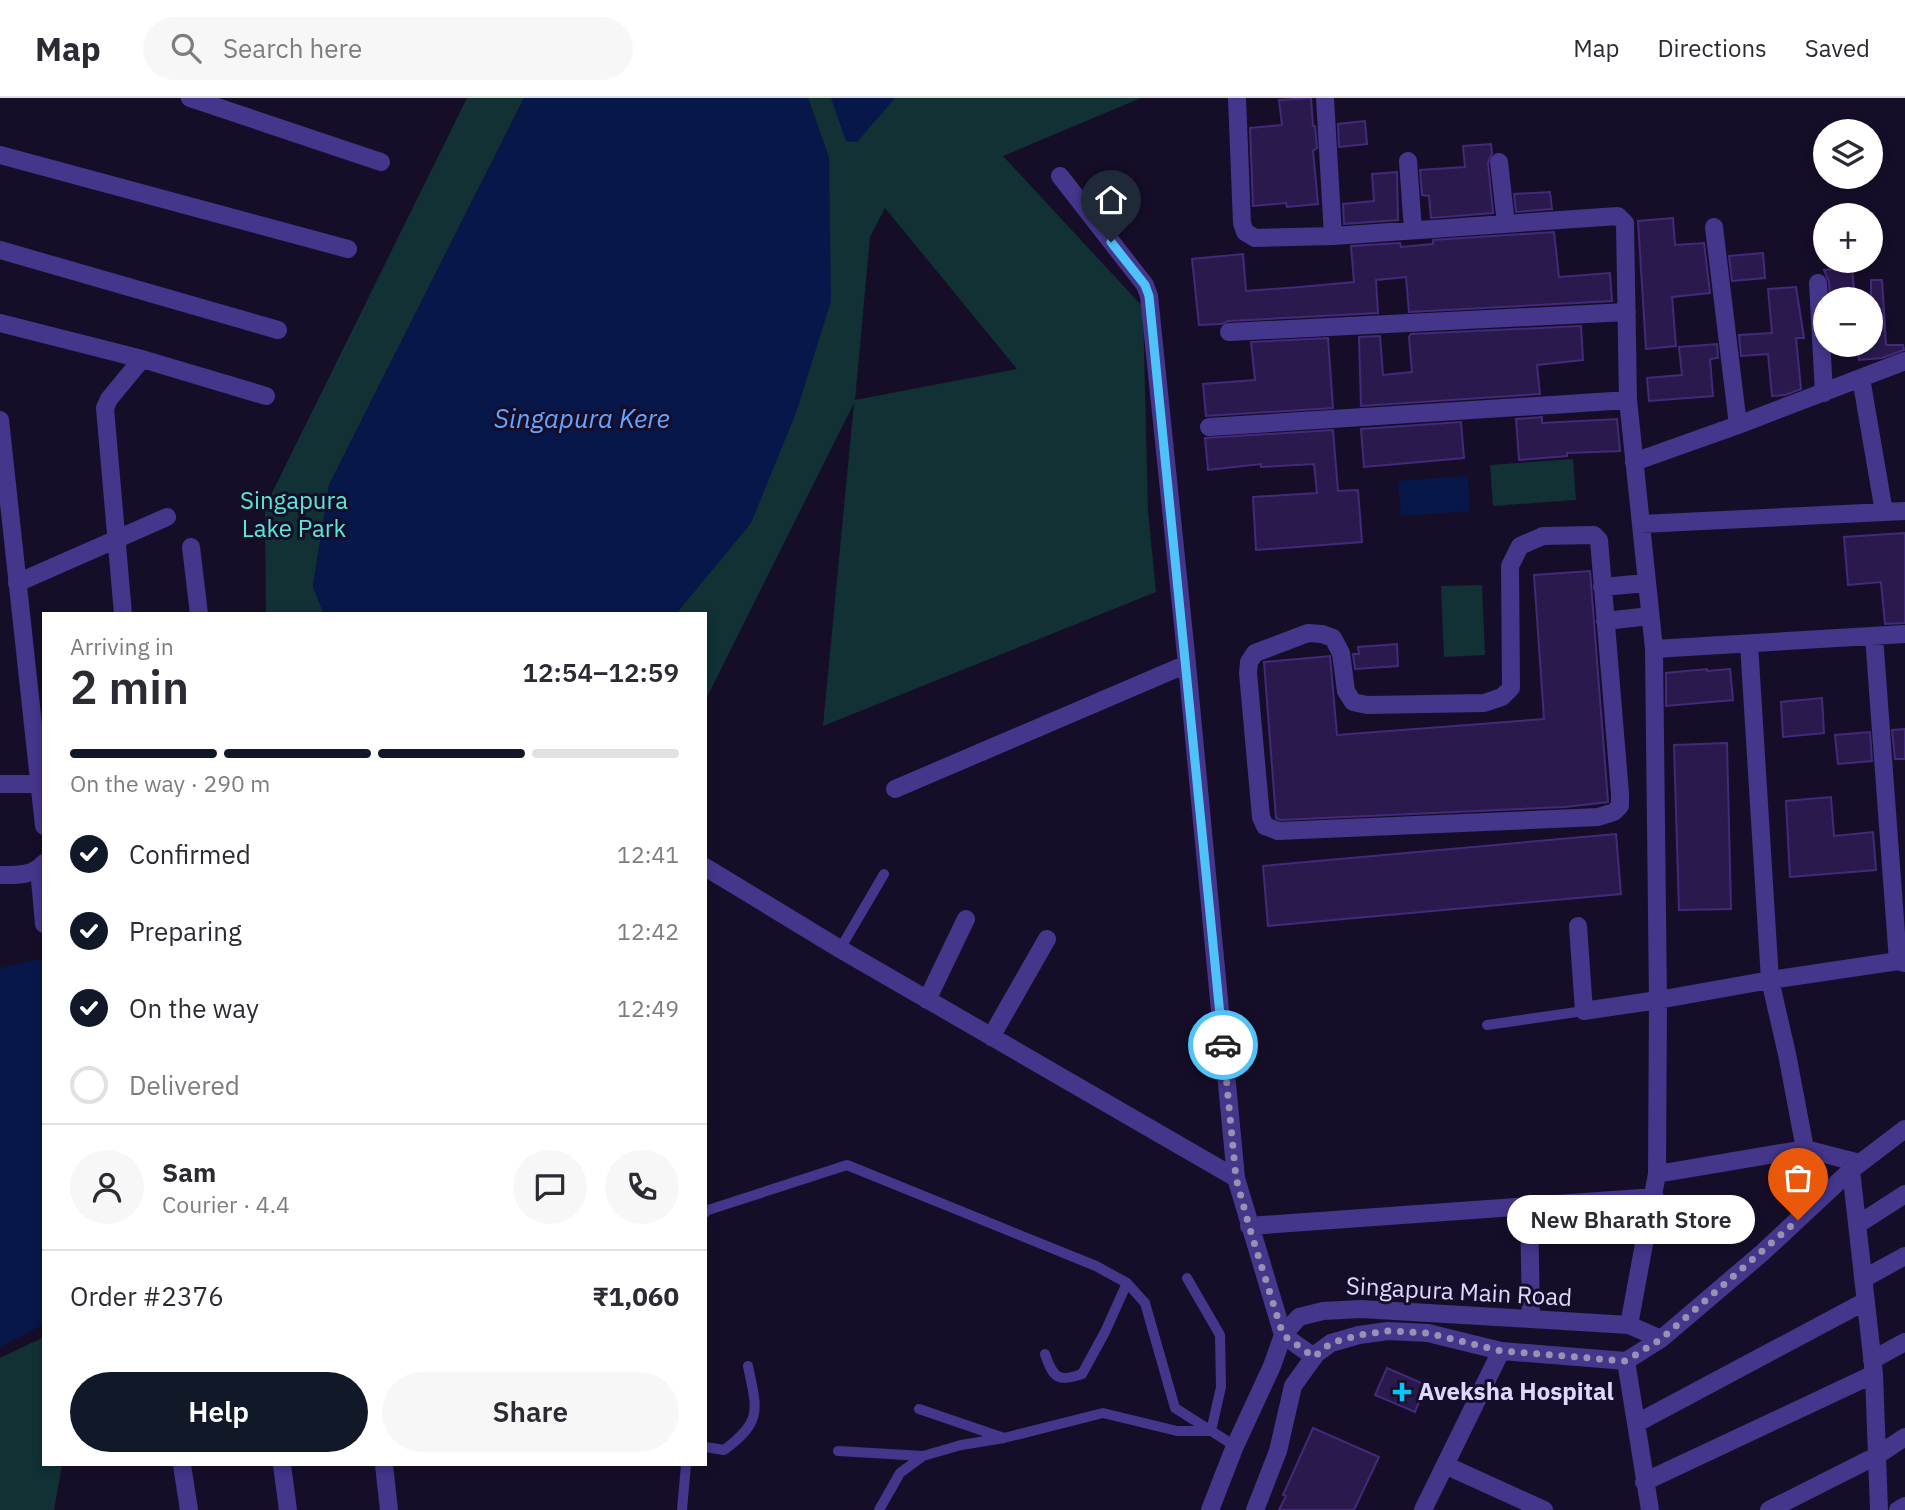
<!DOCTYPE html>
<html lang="en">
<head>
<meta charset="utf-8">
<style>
	body { margin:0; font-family:"IBM Plex Sans",sans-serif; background:#f7f7f7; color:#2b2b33; height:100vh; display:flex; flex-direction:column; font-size:26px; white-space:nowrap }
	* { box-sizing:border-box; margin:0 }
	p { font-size:23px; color:#7c7c81 }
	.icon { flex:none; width:38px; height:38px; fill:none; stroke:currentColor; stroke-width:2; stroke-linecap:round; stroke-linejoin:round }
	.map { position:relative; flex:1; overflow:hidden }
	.drawer { position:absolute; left:42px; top:514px; width:665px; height:854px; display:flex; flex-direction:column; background:#fff; border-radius:0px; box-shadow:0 4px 10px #0003 }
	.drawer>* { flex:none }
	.fabs { position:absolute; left:1813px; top:21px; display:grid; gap:14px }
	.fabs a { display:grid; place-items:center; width:70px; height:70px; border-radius:50%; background:#fff; box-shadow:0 4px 10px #0003; font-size:35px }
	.pin { position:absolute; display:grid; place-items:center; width:60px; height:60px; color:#fff; margin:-72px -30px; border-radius:50% 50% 50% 0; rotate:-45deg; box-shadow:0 0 7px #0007 }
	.pin .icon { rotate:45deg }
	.courier { position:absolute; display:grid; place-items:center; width:70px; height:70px; margin:-35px; border:5px solid #4fc3f7; border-radius:50%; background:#fff; color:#222; box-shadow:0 2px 9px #0007 }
	.bubble { position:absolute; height:49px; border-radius:24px; background:#fff; box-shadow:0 4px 10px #0003; font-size:23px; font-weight:600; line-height:49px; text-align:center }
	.head em { font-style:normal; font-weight:600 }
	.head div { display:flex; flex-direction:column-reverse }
	.head { display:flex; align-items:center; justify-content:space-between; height:119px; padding:0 28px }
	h1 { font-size:46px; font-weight:600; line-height:52px }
	.bar { display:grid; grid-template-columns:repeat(4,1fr); gap:10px 7px; align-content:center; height:84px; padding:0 28px }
	.bar i { height:9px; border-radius:5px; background:#e1e1e2 }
	.bar .active { background:#111827 }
	.bar p { grid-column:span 4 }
	.line { display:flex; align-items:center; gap:18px; padding:0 28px; border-top:2px solid #e1e1e2 }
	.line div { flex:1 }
	.round { display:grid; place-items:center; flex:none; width:74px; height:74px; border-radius:37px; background:#f7f7f7 }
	ol { padding:0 28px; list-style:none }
	li { display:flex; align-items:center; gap:21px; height:77px }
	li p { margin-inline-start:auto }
	li .icon { padding:7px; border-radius:50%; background:#111827; color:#fff; stroke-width:4 }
	li:last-child { color:#7c7c81 }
	li i { width:38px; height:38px; border:4px solid #e1e1e2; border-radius:50% }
	.cta { display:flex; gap:14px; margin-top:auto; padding:14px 28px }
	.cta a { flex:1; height:80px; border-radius:42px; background:#111827; color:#fff; font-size:28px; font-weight:600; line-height:80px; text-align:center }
	.cta a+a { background:#f7f7f7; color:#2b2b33 }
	header { display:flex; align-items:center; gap:42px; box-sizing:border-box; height:98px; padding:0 35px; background:#fff; border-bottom:2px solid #e1e1e2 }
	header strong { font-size:33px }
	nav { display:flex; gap:38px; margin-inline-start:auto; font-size:24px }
	.search { width:490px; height:63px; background:#f7f7f7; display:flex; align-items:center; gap:18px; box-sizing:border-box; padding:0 24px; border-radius:38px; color:#7c7c81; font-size:26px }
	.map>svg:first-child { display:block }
	.green { fill:#113134; fill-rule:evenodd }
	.water { fill:#07174a }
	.building { fill:#2a194c; stroke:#432979; stroke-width:2 }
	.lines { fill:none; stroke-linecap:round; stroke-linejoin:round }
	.service { stroke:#44368b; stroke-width:10 }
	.minor { stroke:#44368b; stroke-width:18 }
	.tertiary { stroke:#44368b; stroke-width:18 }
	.done { stroke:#9991b4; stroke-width:7; stroke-dasharray:0 12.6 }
	.route { stroke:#4fc3f7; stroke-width:9 }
	.poi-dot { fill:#03c6ff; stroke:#160e29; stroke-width:2.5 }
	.labels { text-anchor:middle; stroke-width:6; stroke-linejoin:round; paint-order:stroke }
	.park-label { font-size:24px; fill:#5ae8d6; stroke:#160e29 }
	.street-label { font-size:24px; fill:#e0d7ff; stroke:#160e29 }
	.poi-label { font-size:24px; font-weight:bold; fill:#e0d7ff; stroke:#160e29; text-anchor:start }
	.water-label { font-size:26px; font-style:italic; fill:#65a4ff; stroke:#160e29 }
</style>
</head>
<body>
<header>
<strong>Map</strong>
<div class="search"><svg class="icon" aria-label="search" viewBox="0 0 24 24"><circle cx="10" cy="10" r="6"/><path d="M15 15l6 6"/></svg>Search here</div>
<nav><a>Map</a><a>Directions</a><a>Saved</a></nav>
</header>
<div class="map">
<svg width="1905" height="1412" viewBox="0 0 1905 1412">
	<rect width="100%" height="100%" fill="#160e29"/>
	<path class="green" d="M467 0H524L329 387 313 488 324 516H266L265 409Z
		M808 0H1141L1003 58 1143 209 1148 413 1156 494 823 628 854 305 705 603V516H676L828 96 829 60ZM885 110 1017 271 855 302 870 139Z
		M1573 361 1576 402 1493 408 1490 367Z
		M1482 487 1485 557 1444 559 1441 488Z
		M44 1239V1367H62L54 1412H0V1260Z"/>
	<path class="water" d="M524 0H808L829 60 831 203 796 315 751 425 676 516H324L313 489 329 387Z
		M831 0H895L857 44 846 43Z
		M1468 378 1470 413 1401 418 1398 383Z
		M44 860V1226L0 1249V870Z"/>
	<path class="building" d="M1311 0 1313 28H1315L1317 50 1313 53 1318 106 1287 109 1286 105 1253 108 1250 30 1282 27 1279 2Z
		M1365 23 1367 46 1339 49 1338 26Z
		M1491 46 1492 55 1488 65 1493 115 1431 120 1429 98 1422 97 1420 72 1465 69 1463 48Z
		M1397 74 1398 122 1344 126 1343 106 1374 103 1372 76Z
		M1550 94 1552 111 1516 114 1514 96Z
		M1673 120 1675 147 1704 145 1710 195 1672 199 1676 248 1646 251 1638 123Z
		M1554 134 1559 179 1610 175 1612 203 1409 214 1406 179 1376 182 1378 215 1228 223 1222 226 1199 227 1192 161 1243 156 1246 193 1300 189 1354 184 1351 148 1400 145 1401 149 1433 146V142Z
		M1763 155 1765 180 1732 183 1729 158Z
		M1852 170 1855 201H1830L1829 184 1824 172Z
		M1871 182H1882L1886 247H1903L1904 252 1882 260 1859 262 1857 247H1871Z
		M1796 189 1804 240H1796L1801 291 1785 297 1772 298 1768 256 1741 258 1739 237 1772 235 1768 191Z
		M1581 228 1583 262 1537 267 1540 296 1361 308 1359 239 1380 238 1383 277 1412 274 1409 239 1411 236Z
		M1328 240 1333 310 1206 318 1203 286 1255 282 1251 244Z
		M1717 246 1718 260 1710 261 1713 298 1649 303 1647 280 1682 277 1679 249Z
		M1542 319V325L1617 321 1620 353 1567 355V358L1519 362 1516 321Z
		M1461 324 1464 360 1364 369 1361 331Z
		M1333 332 1338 393 1358 392 1362 444 1256 452 1253 399 1317 395 1314 366 1261 369V366L1208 372 1205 340Z
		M1905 435V525L1885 526 1881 484 1848 487 1844 439Z
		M1590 473 1608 704 1565 709 1280 722 1276 720 1264 564 1330 558 1337 637 1544 621 1534 477Z
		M1397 546 1398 568 1355 571 1353 556H1359L1358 549Z
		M1707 571V573L1730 571 1733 602 1666 608V575Z
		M1822 600 1824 635 1783 639 1781 604Z
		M1905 631V661H1895L1892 632Z
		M1870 634 1872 663 1838 666 1835 637Z
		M1727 645 1731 811 1679 812 1674 647Z
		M1831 699 1834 738 1873 734 1876 772 1790 779 1786 703Z
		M1616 736 1621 796 1268 828 1263 768Z
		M1387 1270 1426 1287 1415 1314 1375 1297Z
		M1313 1330 1379 1359 1354 1412H1279L1286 1398 1283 1397Z"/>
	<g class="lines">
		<path class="service" d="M840 851 884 776
			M1487 927 1584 913
			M705 1115V1113L847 1067 1096 1168 1127 1185 1145 1205 1175 1310 1235 1348
			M1045 1256C1053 1279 1057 1285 1082 1276L1105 1234 1127 1185
			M1004 1340 1103 1315 1177 1333H1211L1221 1289 1220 1237 1187 1180
			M705 1349 724 1352C763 1323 757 1312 748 1268
			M838 1353 923 1358 961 1347 1004 1340 919 1311
			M682 1412 686 1367
			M879 1412 900 1375 923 1358"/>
		<path class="minor" d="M190 0 381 64
			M1237 0 1242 125 1245 134 1255 140 1333 138 1618 118 1625 125 1628 302 1654 551 1658 902 1770 882 1898 863 1905 865
			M1325 0 1333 138
			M0 57 348 151
			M1408 63 1413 132
			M1499 64 1506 126
			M1060 78 1145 187 1149 198 1187 566 1236 1080 1283 1237 1314 1259
			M1714 129 1738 327
			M0 152 278 232
			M1818 185 1824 295
			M0 225 142 261 266 298
			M1229 234 1627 214
			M1861 280 1884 414
			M1209 329 1628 302
			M1634 364 1738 327 1905 263
			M1641 426 1905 413
			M1594 437 1599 442 1620 696V708L1614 714 1598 719 1278 733 1265 728 1261 719 1248 575 1249 564 1255 555 1308 535 1322 536 1333 540 1341 555 1346 593 1353 604 1367 607 1484 605 1502 599 1511 590 1510 468 1520 448 1543 438Z
			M191 449 199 516
			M17 485 167 419
			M1602 489 1646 485
			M123 516 105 310 109 301 142 261
			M1605 523 1650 518
			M1874 538 1898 863
			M1749 546 1770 882 1787 956 1805 1051
			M1654 551 1905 536
			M0 686H40
			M895 691 1187 566
			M705 769 840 851 1236 1080
			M39 771 44 826
			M1578 828 1584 913 1658 902 1657 1076
			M927 902 966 821
			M991 939 1047 841
			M1851 1072 1874 1276 1879 1412
			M1529 1108 1531 1221
			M1857 1127 1905 1096
			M1249 1128 1655 1099
			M1863 1181 1905 1158
			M1629 1227 1657 1076 1805 1051 1860 1065
			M1872 1262 1905 1244
			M1626 1263 1650 1412
			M1637 1325 1866 1203
			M182 1367 189 1412
			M282 1367 288 1412
			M384 1367 389 1412
			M1445 1367 1544 1412
			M1644 1384 1874 1276
			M1423 1412 1501 1253
			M1769 1412 1878 1357 1905 1339
			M1898 1412 1905 1408"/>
		<path class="tertiary" d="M0 322 44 728
			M0 777C16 777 33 778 44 765
			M1210 1412 1235 1348 1272 1268 1283 1237 1299 1219 1323 1213 1361 1211 1531 1221 1629 1227 1661 1241
			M1255 1412 1278 1353 1293 1288 1316 1256 1331 1245 1359 1237 1388 1233 1428 1235 1501 1253 1626 1263 1661 1241 1762 1155 1851 1072 1905 1031"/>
	</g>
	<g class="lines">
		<path class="done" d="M1223 947 1236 1080 1249 1128 1283 1237 1314 1259 1331 1245 1359 1237 1388 1233 1428 1235 1501 1253 1626 1263 1661 1241 1798 1122"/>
		<path class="route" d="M1111 144 1145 187 1149 198 1223 947"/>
	</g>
	<path class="poi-dot" d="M1398.5 1283.5h7v7h7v7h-7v7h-7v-7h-7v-7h7z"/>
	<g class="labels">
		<g class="park-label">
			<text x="294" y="411">Singapura<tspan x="294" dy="28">Lake Park</tspan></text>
		</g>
		<g class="street-label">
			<text transform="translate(1459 1194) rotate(3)" y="8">Singapura Main Road</text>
		</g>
		<g class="poi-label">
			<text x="1418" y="1302">Aveksha Hospital</text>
		</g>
		<g class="water-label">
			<text x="582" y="330">Singapura Kere</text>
		</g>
	</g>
</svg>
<div class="fabs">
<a><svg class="icon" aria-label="layers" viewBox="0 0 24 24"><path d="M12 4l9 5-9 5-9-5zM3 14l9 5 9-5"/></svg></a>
<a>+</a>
<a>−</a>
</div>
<div class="pin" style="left:1798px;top:1122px;background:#ea580c"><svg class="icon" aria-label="bag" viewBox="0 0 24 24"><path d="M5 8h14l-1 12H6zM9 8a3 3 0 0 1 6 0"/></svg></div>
<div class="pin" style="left:1111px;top:144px;background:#1f2937"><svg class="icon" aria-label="home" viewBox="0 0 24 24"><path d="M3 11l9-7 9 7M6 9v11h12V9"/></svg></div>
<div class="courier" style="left:1223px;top:947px"><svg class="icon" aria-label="car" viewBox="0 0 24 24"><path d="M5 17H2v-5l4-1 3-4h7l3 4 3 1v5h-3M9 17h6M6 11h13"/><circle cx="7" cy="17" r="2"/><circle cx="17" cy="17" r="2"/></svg></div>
<div class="bubble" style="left:1507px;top:1097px;width:248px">New Bharath Store</div>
<section class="drawer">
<div class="head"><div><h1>2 min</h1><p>Arriving in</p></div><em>12:54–12:59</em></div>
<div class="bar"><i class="active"></i><i class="active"></i><i class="active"></i><i></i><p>On the way · 290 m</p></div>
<ol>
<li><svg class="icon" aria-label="check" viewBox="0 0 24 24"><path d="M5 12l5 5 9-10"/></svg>Confirmed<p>12:41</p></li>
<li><svg class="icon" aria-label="check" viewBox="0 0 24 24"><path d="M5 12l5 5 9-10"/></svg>Preparing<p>12:42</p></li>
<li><svg class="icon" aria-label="check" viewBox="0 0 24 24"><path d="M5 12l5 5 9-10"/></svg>On the way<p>12:49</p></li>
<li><i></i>Delivered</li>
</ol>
<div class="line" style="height:126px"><a class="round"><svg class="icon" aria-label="person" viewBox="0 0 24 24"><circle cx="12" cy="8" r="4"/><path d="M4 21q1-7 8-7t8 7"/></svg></a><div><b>Sam</b><p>Courier · 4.4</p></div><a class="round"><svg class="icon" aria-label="chat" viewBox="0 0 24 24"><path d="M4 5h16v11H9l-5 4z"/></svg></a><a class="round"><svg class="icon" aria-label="phone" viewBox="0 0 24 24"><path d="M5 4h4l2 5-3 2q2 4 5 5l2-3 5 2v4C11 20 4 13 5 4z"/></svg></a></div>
<div class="line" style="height:91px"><div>Order #2376</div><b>₹1,060</b></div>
<div class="cta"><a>Help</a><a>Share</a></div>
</section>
</div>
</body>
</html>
